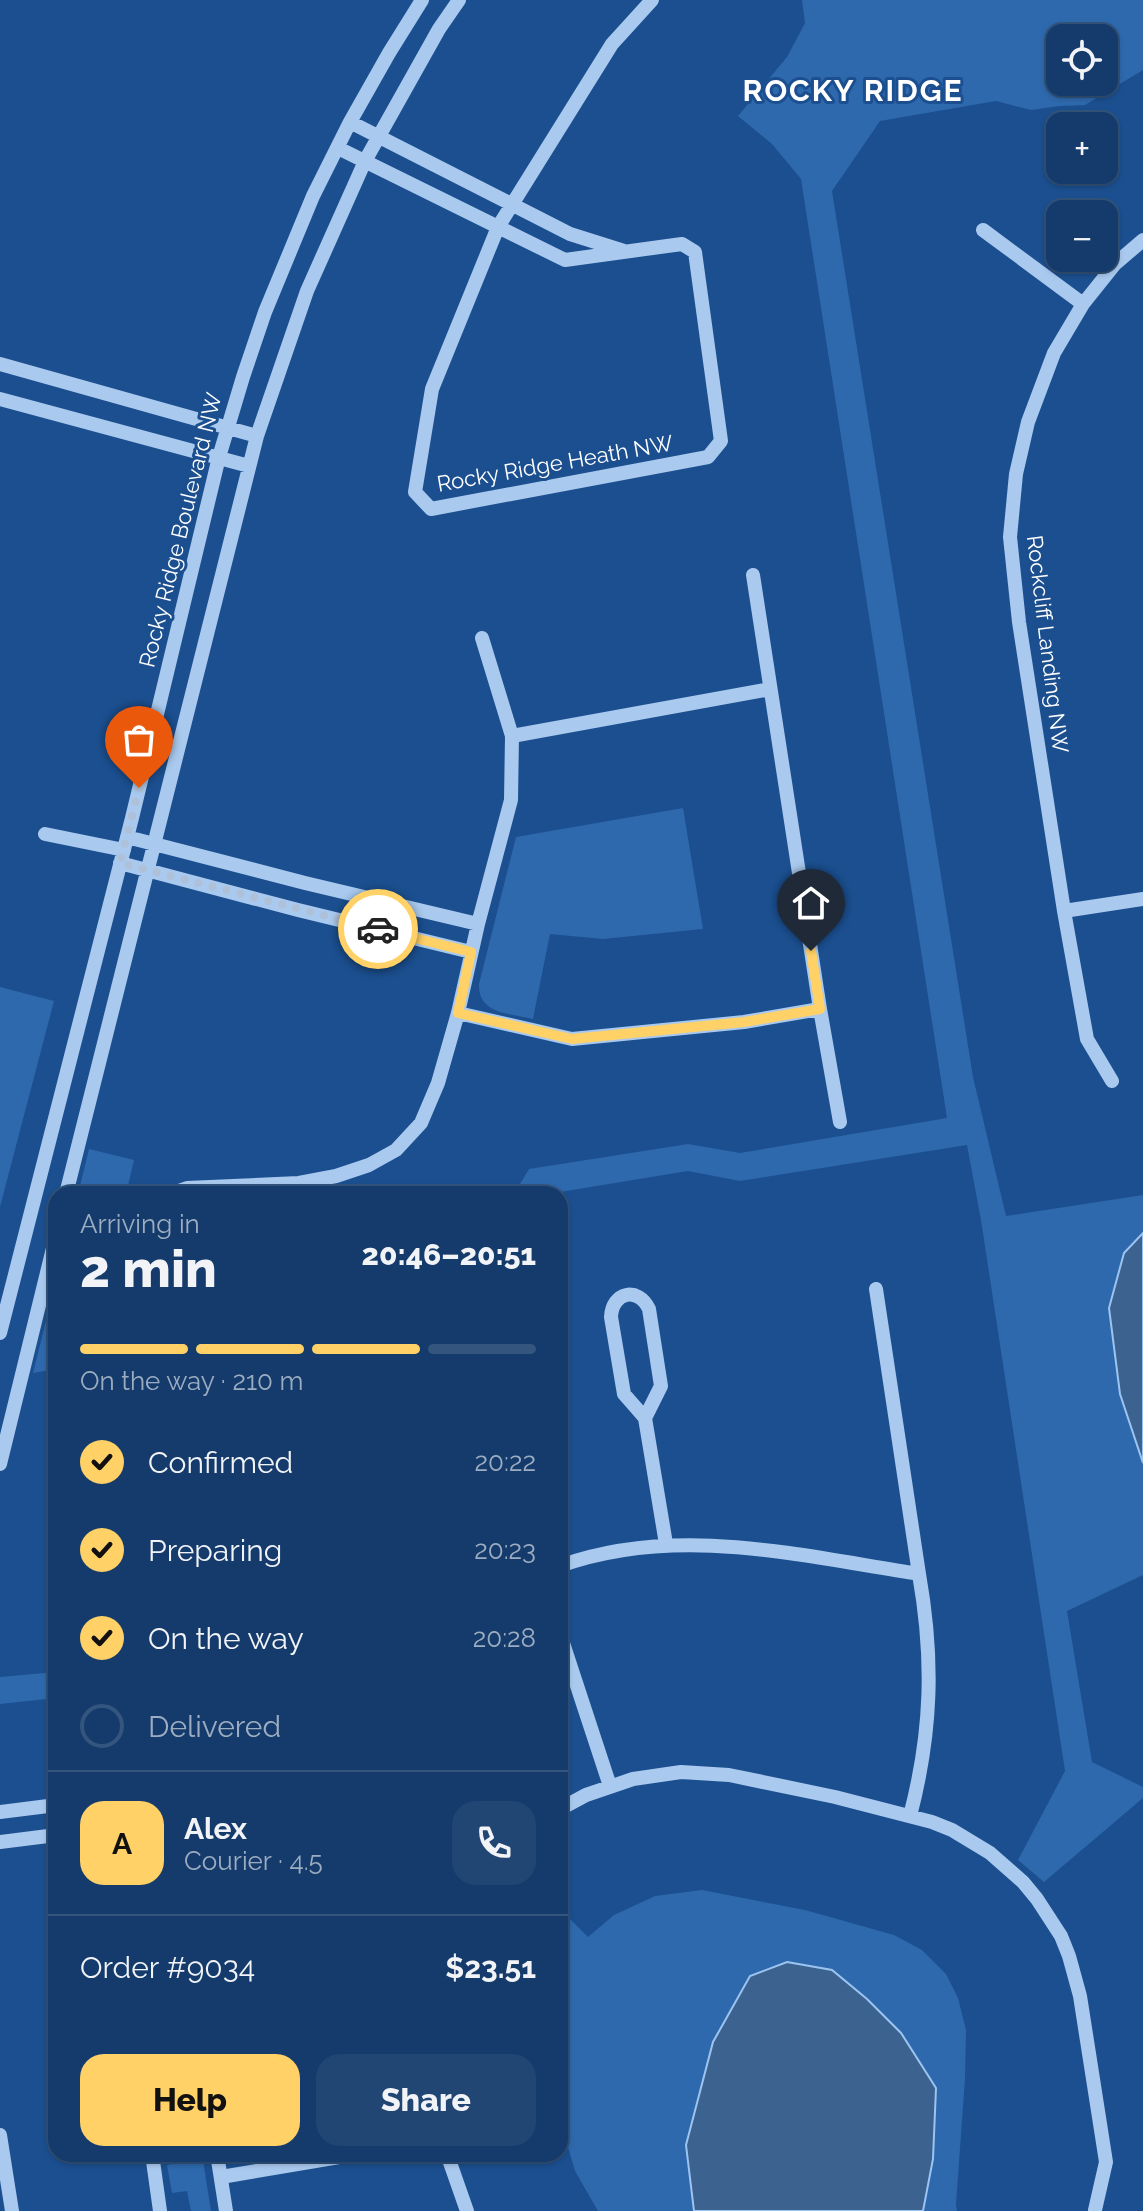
<!DOCTYPE html>
<html lang="en">
<head>
<meta charset="utf-8">
<style>
	body { margin:0; font-family:Raleway,sans-serif; background:#214673; color:#f1f3f6; height:100vh; display:flex; flex-direction:column; font-size:30px; white-space:nowrap }
	* { box-sizing:border-box; margin:0 }
	p { font-size:26px; color:#9dadc1 }
	.icon { flex:none; width:44px; height:44px; fill:none; stroke:currentColor; stroke-width:2; stroke-linecap:round; stroke-linejoin:round }
	.map { position:relative; flex:1; overflow:hidden }
	.details { position:absolute; left:48px; top:1186px; width:520px; height:976px; display:flex; flex-direction:column; background:#143b6b; border-radius:24px; box-shadow:0 2px 6px #0004,0 0 0 2px #33557e }
	.details>* { flex:none }
	.buttons { position:absolute; left:1046px; top:24px; display:grid; gap:16px }
	.buttons a { display:grid; place-items:center; width:72px; height:72px; border-radius:16px; background:#143b6b; box-shadow:0 2px 6px #0004,0 0 0 2px #33557e; font-size:40px }
	.pin { position:absolute; display:grid; place-items:center; width:68px; height:68px; color:#fff; margin:-82px -34px; border-radius:50% 50% 50% 0; rotate:-45deg; box-shadow:0 0 8px #0007 }
	.pin .icon { rotate:45deg }
	.courier { position:absolute; display:grid; place-items:center; width:80px; height:80px; margin:-40px; border:6px solid #ffd166; border-radius:50%; background:#fff; color:#222; box-shadow:0 2px 10px #0007 }
	.head em { font-style:normal; font-weight:800 }
	.head div { display:flex; flex-direction:column-reverse }
	.head { display:flex; align-items:center; justify-content:space-between; height:136px; padding:0 32px }
	h1 { font-size:52px; font-weight:800; line-height:60px }
	.bar { display:grid; grid-template-columns:repeat(4,1fr); gap:12px 8px; align-content:center; height:96px; padding:0 32px }
	.bar i { height:10px; border-radius:6px; background:#33557e }
	.bar .active { background:#ffd166 }
	.bar p { grid-column:span 4 }
	.line { display:flex; align-items:center; gap:20px; padding:0 32px; border-top:2px solid #33557e }
	.line div { flex:1 }
	.round { display:grid; place-items:center; flex:none; width:84px; height:84px; border-radius:24px; background:#214673 }
	ol { padding:0 32px; list-style:none }
	li { display:flex; align-items:center; gap:24px; height:88px }
	li p { margin-inline-start:auto }
	li .icon { padding:8px; border-radius:50%; background:#ffd166; color:#111; stroke-width:4 }
	li:last-child { color:#9dadc1 }
	li i { width:44px; height:44px; border:4px solid #33557e; border-radius:50% }
	.action { display:flex; gap:16px; margin-top:auto; padding:16px 32px }
	.action a { flex:1; height:92px; border-radius:24px; background:#ffd166; color:#111; font-size:32px; font-weight:800; line-height:92px; text-align:center }
	.action a+a { background:#214673; color:#f1f3f6 }
	.map>svg:first-child { display:block }
	.green { fill:#2e69ad; fill-rule:evenodd }
	.water { fill:#3c6290; stroke:#9cc4f0; stroke-width:2 }
	.lines { fill:none; stroke-linecap:round; stroke-linejoin:round }
	.minor { stroke:#a9c9ee; stroke-width:14 }
	.done { stroke:#afc1d8; stroke-width:8; stroke-dasharray:0 14.4 }
	.route { stroke:#ffd166; stroke-width:10 }
	.labels { text-anchor:middle; stroke-width:6; stroke-linejoin:round; paint-order:stroke }
	.street-label { font-size:22px; fill:#fff; stroke:#1b4f8f }
	.district-label { font-size:30px; font-weight:bold; letter-spacing:2px; fill:#fff; stroke:#1b4f8f }
</style>
</head>
<body>
<div class="map">
<svg width="1143" height="2211" viewBox="0 0 1143 2211">
	<rect width="100%" height="100%" fill="#1b4f8f"/>
	<path class="green" d="M802 0H1143V70L1085 105 1059 106 1031 110 996 101 880 121 832 191 973 1077 1006 1216 1143 1195V1575L1067 1611 1092 1762 1143 1787V1798L1044 1882 1018 1860 1065 1771 981 1220 967 1145 740 1181 688 1171 548 1194H514L529 1169 688 1144 740 1153 947 1118 801 179 772 144 738 116 787 57 805 23ZM1060 38H1104V82H1060Z
		M683 808 703 929 603 939 550 934 533 1019C509 1013 478 1014 479 984L516 837Z
		M0 987 54 1001 0 1207Z
		M89 1149 134 1160 126 1194H78Z
		M56 1281V1369L33 1373Z
		M56 1672V1698L0 1704V1677Z
		M702 1890 805 1910 894 1935 922 1950 946 1974 958 1998 966 2030 965 2079 956 2204 957 2211H598L575 2171 560 2120V1909L588 1937 614 1915 655 1896Z
		M182 2154H202L211 2211H191L187 2191 172 2193 167 2165 183 2162Z"/>
	<path class="water" d="M1143 1233V1463L1120 1394 1109 1308 1124 1253Z
		M787 1962 832 1970 867 1999 901 2033 936 2088 933 2159 923 2211H694L686 2145 713 2042 750 1976Z"/>
	<g class="lines">
		<path class="minor" d="M350 122 570 234 624 251
			M338 148 565 260 682 244 695 252 721 441 708 457 431 509 415 492 432 389 498 227 612 44 652 0
			M983 230 1083 304
			M0 364 257 436
			M0 399 249 466
			M753 575 820 1009 840 1122
			M482 638 512 736
			M45 834 124 850
			M127 837 305 883 478 924
			M120 863 298 910 471 952
			M1064 911 1143 899
			M458 1013 572 1039 744 1022 820 1009
			M1112 1081 1087 1039 1064 911 1019 622 1010 537 1016 474 1028 422 1054 353 1083 304 1115 264 1143 240
			M66 1194 257 436 307 291 365 161 439 29 459 0
			M170 1194 187 1188 299 1183 336 1176 369 1165 396 1150 421 1123 438 1083 458 1013 478 924 511 800 512 736 770 689
			M876 1289 919 1574
			M0 1333 132 818 219 457 243 377 265 312 313 196 350 122 389 53 422 0
			M645 1418 661 1386 649 1309C638 1286 612 1292 611 1317L624 1394 645 1418 666 1544
			M0 1464 56 1236
			M560 1566C677 1524 801 1556 919 1574 934 1659 932 1732 910 1816
			M560 1634 610 1786
			M560 1809 586 1795 633 1779 681 1772 729 1775 835 1797 932 1822 952 1830 990 1853 1023 1882 1037 1899 1061 1936 1069 1956 1080 1996 1106 2162 1095 2210
			M0 1812 56 1805
			M0 1842 56 1835
			M0 2135 12 2211
			M152 2154 160 2211
			M217 2154 226 2211
			M447 2154 467 2211
			M221 2177 357 2154"/>
	</g>
	<g class="lines">
		<path class="done" d="M139 788 120 863 378 929"/>
		<path class="route" d="M378 929 471 952 458 1013 572 1039 744 1022 820 1009 811 951"/>
	</g>
	<g class="labels">
		<g class="street-label">
			<text transform="translate(555 463) rotate(-10)" y="8">Rocky Ridge Heath NW</text>
			<text transform="translate(180 530) rotate(-76)" y="8">Rocky Ridge Boulevard NW</text>
			<text transform="translate(1048 644) rotate(83)" y="8">Rockcliff Landing NW</text>
		</g>
		<g class="district-label">
			<text x="853" y="101">ROCKY RIDGE</text>
		</g>
	</g>
</svg>
<div class="buttons">
<a><svg class="icon" aria-label="locate" viewBox="0 0 24 24"><circle cx="12" cy="12" r="6"/><path d="M12 2v4M12 18v4M2 12h4M18 12h4"/></svg></a>
<a>+</a>
<a>−</a>
</div>
<div class="pin" style="left:139px;top:788px;background:#ea580c"><svg class="icon" aria-label="bag" viewBox="0 0 24 24"><path d="M5 8h14l-1 12H6zM9 8a3 3 0 0 1 6 0"/></svg></div>
<div class="pin" style="left:811px;top:951px;background:#1f2937"><svg class="icon" aria-label="home" viewBox="0 0 24 24"><path d="M3 11l9-7 9 7M6 9v11h12V9"/></svg></div>
<div class="courier" style="left:378px;top:929px"><svg class="icon" aria-label="car" viewBox="0 0 24 24"><path d="M5 17H2v-5l4-1 3-4h7l3 4 3 1v5h-3M9 17h6M6 11h13"/><circle cx="7" cy="17" r="2"/><circle cx="17" cy="17" r="2"/></svg></div>
<section class="details">
<div class="head"><div><h1>2 min</h1><p>Arriving in</p></div><em>20:46–20:51</em></div>
<div class="bar"><i class="active"></i><i class="active"></i><i class="active"></i><i></i><p>On the way · 210 m</p></div>
<ol>
<li><svg class="icon" aria-label="check" viewBox="0 0 24 24"><path d="M5 12l5 5 9-10"/></svg>Confirmed<p>20:22</p></li>
<li><svg class="icon" aria-label="check" viewBox="0 0 24 24"><path d="M5 12l5 5 9-10"/></svg>Preparing<p>20:23</p></li>
<li><svg class="icon" aria-label="check" viewBox="0 0 24 24"><path d="M5 12l5 5 9-10"/></svg>On the way<p>20:28</p></li>
<li><i></i>Delivered</li>
</ol>
<div class="line" style="height:144px"><b class="round" style="background:#ffd166;color:#111">A</b><div><b>Alex</b><p>Courier · 4.5</p></div><a class="round"><svg class="icon" aria-label="phone" viewBox="0 0 24 24"><path d="M5 4h4l2 5-3 2q2 4 5 5l2-3 5 2v4C11 20 4 13 5 4z"/></svg></a></div>
<div class="line" style="height:104px"><div>Order #9034</div><b>$23.51</b></div>
<div class="action"><a>Help</a><a>Share</a></div>
</section>
</div>
</body>
</html>
